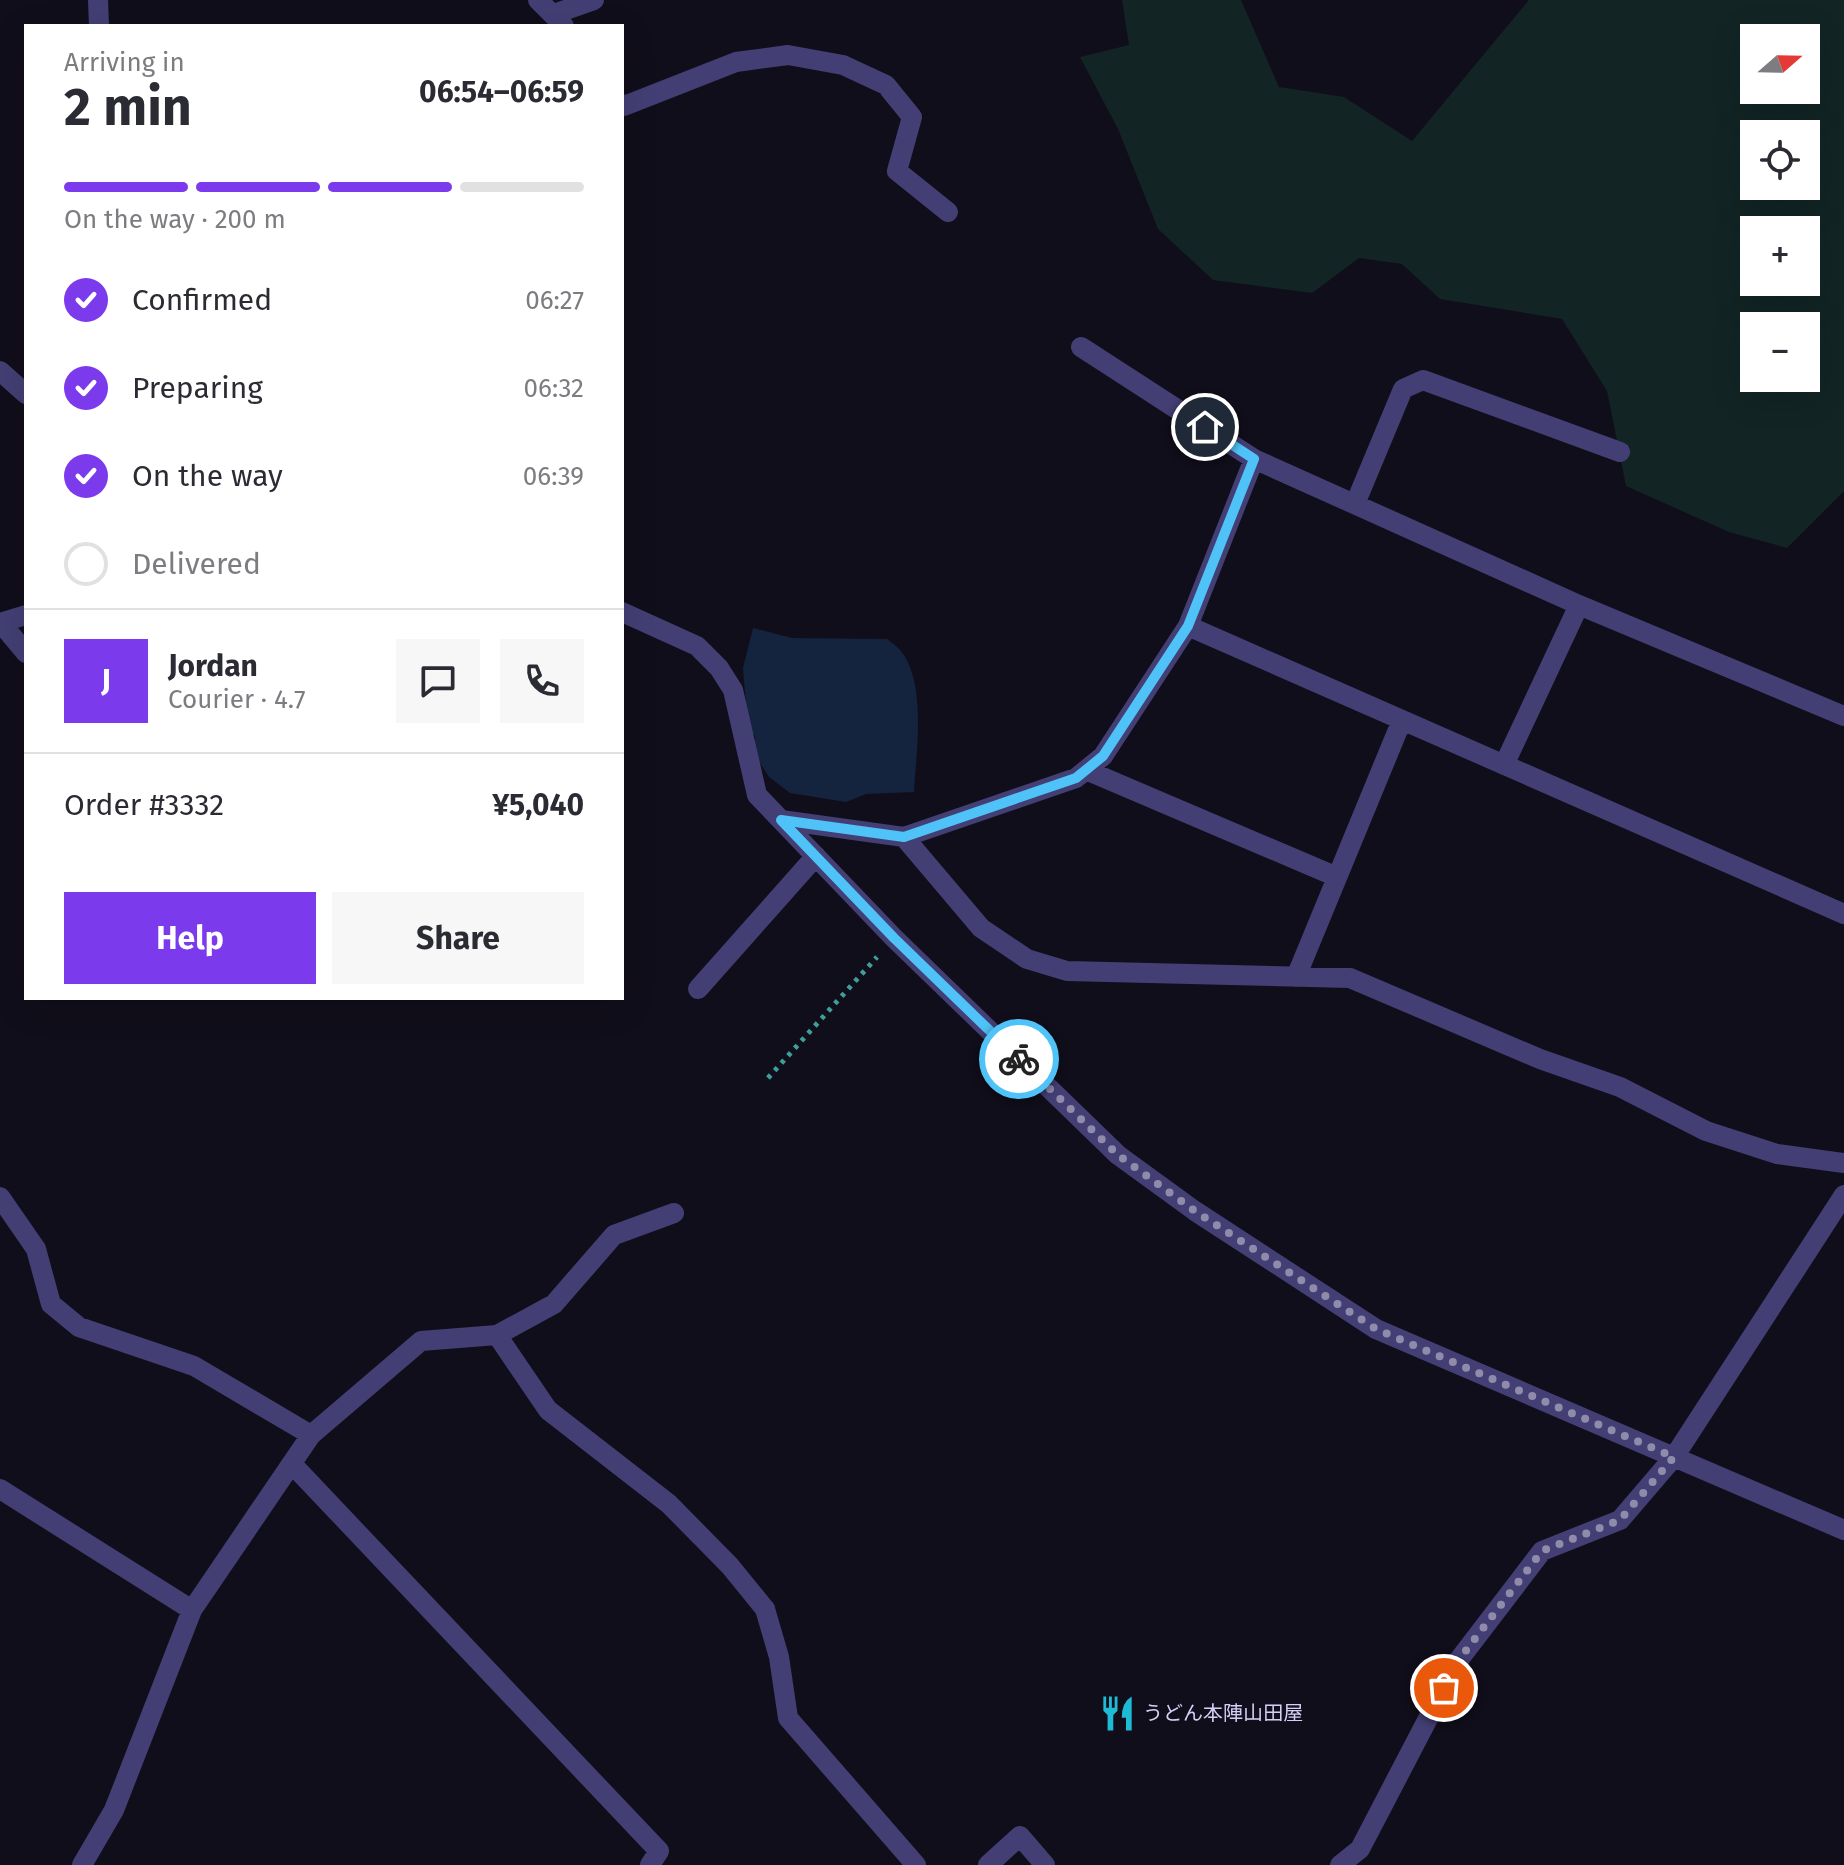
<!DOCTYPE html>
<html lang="en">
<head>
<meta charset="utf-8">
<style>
	body { margin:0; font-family:"Fira Sans","Noto Sans JP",sans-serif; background:#f7f7f7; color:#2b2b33; height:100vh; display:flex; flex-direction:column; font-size:30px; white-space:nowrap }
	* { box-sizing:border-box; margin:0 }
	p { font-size:26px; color:#7c7c81 }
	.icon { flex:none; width:44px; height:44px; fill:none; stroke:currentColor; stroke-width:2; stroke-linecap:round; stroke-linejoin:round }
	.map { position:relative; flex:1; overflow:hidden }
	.sheet { position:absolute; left:24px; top:24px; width:600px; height:976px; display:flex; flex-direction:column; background:#fff; border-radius:0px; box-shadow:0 8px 32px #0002 }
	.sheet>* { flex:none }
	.needle { width:52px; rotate:70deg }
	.controls { position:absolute; left:1740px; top:24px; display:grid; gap:16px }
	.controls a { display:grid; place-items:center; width:80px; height:80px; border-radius:0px; background:#fff; box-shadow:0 8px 32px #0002; font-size:40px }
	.pin { position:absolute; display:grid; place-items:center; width:68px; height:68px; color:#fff; margin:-34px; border:4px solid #fff; border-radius:50%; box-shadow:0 2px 8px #0007 }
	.courier { position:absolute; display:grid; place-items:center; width:80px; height:80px; margin:-40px; border:6px solid #4fc3f7; border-radius:50%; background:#fff; color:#222; box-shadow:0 2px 10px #0007 }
	.overview em { font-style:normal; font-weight:700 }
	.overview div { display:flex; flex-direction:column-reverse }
	.overview { display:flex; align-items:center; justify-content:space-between; height:136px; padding:0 40px }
	h1 { font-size:52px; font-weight:700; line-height:60px }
	.bar { display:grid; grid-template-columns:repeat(4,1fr); gap:12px 8px; align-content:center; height:96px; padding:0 40px }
	.bar i { height:10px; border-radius:6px; background:#e1e1e2 }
	.bar .active { background:#7c3aed }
	.bar p { grid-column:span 4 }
	.line { display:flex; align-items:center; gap:20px; padding:0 40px; border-top:2px solid #e1e1e2 }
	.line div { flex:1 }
	.round { display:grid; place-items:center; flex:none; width:84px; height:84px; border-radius:0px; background:#f7f7f7 }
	ol { padding:0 40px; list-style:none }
	li { display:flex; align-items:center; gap:24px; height:88px }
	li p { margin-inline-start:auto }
	li .icon { padding:8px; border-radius:50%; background:#7c3aed; color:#fff; stroke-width:4 }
	li:last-child { color:#7c7c81 }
	li i { width:44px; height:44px; border:4px solid #e1e1e2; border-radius:50% }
	.cta { display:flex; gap:16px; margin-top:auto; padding:16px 40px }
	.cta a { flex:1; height:92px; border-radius:0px; background:#7c3aed; color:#fff; font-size:32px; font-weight:700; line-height:92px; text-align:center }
	.cta a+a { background:#f7f7f7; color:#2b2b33 }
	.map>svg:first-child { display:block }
	.green { fill:#122424; fill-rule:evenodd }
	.water { fill:#14233e }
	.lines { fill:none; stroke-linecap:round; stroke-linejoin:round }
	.path { stroke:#3d9e9c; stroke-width:5; stroke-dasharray:4 6; stroke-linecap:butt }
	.service { stroke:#433f74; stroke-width:20 }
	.minor { stroke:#433f74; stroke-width:20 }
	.done { stroke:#908bab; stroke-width:8; stroke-dasharray:0 14.4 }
	.route { stroke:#4fc3f7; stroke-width:10 }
	.labels { text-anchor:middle; stroke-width:6; stroke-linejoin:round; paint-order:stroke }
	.poi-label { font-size:20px; fill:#d5cff8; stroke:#110e1b; text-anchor:start }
</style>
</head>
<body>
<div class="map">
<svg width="1844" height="1865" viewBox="0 0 1844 1865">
	<rect width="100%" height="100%" fill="#110e1b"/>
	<path class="green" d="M1122 0H1241L1279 87 1344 97 1412 141 1529 0H1844V491L1787 548 1729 532 1626 486 1607 391 1562 319 1440 299 1402 264 1359 258 1312 293 1213 280 1158 229 1118 129 1080 57 1129 45ZM1754 38H1806V90H1754ZM1754 134H1806V186H1754ZM1754 230H1806V282H1754ZM1754 326H1806V378H1754Z"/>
	<path class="water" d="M753 628 792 638 887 639C892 643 898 647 901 651 927 684 916 753 914 792L866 794 846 802 790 793 769 777 755 755V736L748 728 743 668Z"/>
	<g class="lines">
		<path class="path" d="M768 1078 877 957"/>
		<path class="service" d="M497 1335 548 1410 669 1504 730 1566 765 1609"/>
		<path class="minor" d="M98 0 99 26
			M538 0 564 26
			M554 14 594 0
			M622 104 624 106 736 62 788 55 843 65 886 85 912 117 897 171 948 212
			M1081 347 1254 459
			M0 371 26 394
			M1355 504 1403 389 1423 380 1620 452
			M622 612 697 646 719 668 733 690 757 795 894 938 1118 1155 1195 1211 1376 1329 1844 1530
			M0 623 26 615
			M1 623 26 653
			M1188 626 1844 914
			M1504 765 1579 605
			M1086 770 1337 877
			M781 820 904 837 1076 778 1103 756 1188 626 1254 459 1579 605 1844 716
			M904 837 981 928 1027 959 1067 971 1350 978 1540 1059 1620 1087 1706 1131 1777 1154 1844 1163
			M1296 977 1402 720
			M698 989 816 856
			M0 1197 36 1249 51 1304 79 1327 194 1366 311 1435
			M292 1464 659 1851 650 1865
			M0 1489 192 1610
			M765 1609 779 1657 788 1718 916 1865
			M82 1865 114 1810 192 1610 311 1435 421 1341 497 1335 554 1304 614 1235 674 1213
			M988 1865 1020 1836 1045 1865
			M1340 1865 1360 1849 1458 1661 1542 1551 1620 1520 1674 1457 1844 1195"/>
	</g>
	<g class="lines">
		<path class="done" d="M1019 1059 1118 1155 1195 1211 1376 1329 1674 1457 1620 1520 1542 1551 1458 1661 1444 1688"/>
		<path class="route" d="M1019 1059 894 938 781 820 904 837 1076 778 1103 756 1188 626 1254 459 1205 427"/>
	</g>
	<defs>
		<symbol id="restaurant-bare" viewBox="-9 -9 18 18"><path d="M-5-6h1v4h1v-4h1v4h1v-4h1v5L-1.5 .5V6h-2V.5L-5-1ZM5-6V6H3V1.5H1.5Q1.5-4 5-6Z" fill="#1ebbd5" stroke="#110e1b" stroke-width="2.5" paint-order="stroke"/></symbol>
	</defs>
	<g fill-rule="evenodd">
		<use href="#restaurant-bare" x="1092" y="1688" width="51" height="51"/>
	</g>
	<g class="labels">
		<g class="poi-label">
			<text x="1143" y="1720">うどん本陣山田屋</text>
		</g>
	</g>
</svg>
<div class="controls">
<a><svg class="needle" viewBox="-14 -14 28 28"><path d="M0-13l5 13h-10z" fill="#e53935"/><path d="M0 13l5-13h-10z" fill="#7c7c81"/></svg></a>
<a><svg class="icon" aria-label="locate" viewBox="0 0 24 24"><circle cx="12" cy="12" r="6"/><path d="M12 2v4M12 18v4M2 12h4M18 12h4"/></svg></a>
<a>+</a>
<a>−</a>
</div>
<div class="pin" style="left:1444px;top:1688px;background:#ea580c"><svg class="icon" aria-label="bag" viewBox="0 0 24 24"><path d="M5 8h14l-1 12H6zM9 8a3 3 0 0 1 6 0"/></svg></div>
<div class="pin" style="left:1205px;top:427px;background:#1f2937"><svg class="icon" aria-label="home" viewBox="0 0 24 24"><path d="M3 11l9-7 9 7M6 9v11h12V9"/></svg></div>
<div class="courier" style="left:1019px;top:1059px"><svg class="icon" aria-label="bike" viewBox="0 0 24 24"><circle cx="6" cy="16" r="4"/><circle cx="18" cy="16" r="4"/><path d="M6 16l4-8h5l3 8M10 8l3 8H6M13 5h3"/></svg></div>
<section class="sheet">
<div class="overview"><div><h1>2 min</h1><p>Arriving in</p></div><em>06:54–06:59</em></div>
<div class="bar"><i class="active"></i><i class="active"></i><i class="active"></i><i></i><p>On the way · 200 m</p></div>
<ol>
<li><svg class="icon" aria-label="check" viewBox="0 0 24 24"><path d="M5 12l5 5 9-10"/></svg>Confirmed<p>06:27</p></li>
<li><svg class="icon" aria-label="check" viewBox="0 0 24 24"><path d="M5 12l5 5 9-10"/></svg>Preparing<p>06:32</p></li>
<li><svg class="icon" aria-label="check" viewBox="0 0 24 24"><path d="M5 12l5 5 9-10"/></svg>On the way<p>06:39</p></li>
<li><i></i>Delivered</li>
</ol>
<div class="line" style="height:144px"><b class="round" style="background:#7c3aed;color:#fff">J</b><div><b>Jordan</b><p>Courier · 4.7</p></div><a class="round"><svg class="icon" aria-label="chat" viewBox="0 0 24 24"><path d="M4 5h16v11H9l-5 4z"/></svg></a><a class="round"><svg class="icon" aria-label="phone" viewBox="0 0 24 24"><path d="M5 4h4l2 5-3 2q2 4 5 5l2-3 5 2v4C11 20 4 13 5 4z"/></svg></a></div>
<div class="line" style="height:104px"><div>Order #3332</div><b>¥5,040</b></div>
<div class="cta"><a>Help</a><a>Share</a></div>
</section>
</div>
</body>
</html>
